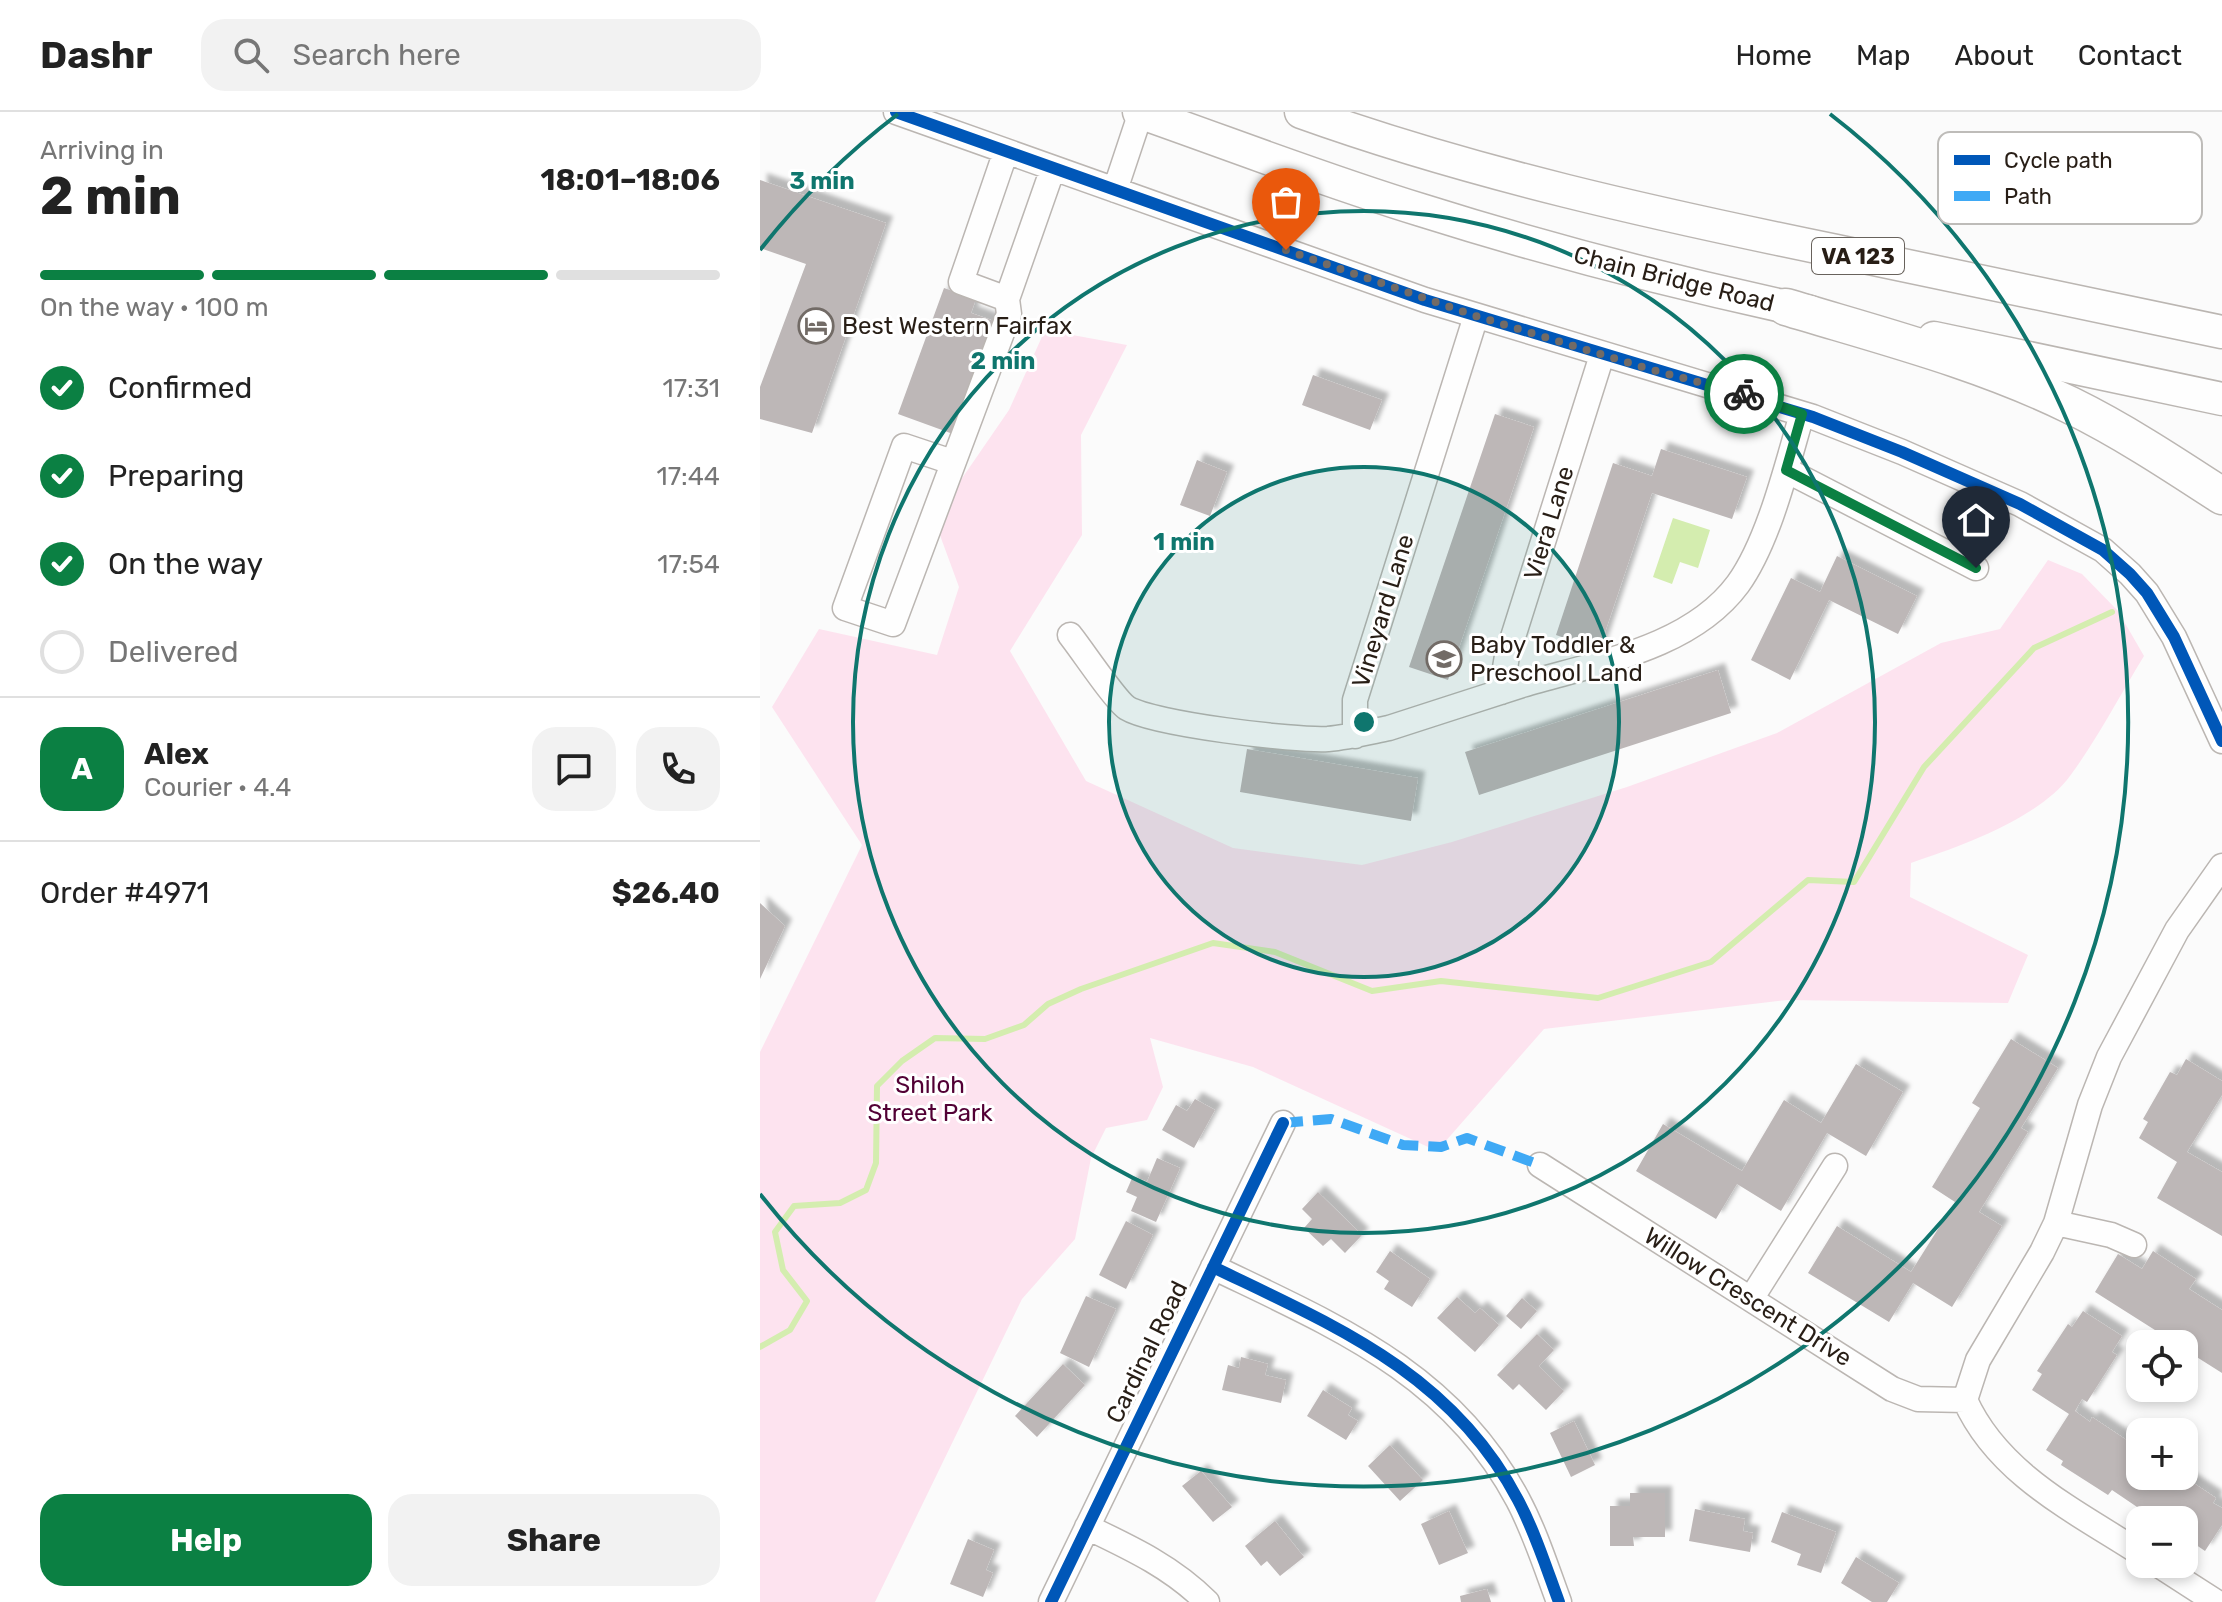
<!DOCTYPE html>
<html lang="en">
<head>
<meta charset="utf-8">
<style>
	body { margin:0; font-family:Rubik,sans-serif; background:#f2f2f2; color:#222; height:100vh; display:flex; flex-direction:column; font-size:30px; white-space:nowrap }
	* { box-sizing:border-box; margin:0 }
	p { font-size:26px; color:#767676 }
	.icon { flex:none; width:44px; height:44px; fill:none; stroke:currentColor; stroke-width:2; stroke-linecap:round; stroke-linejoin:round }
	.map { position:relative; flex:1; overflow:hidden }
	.sheet { display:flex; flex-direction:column; background:#fff; width:760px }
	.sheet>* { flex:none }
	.controls { position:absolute; left:1366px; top:1218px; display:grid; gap:16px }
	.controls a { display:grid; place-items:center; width:72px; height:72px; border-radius:16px; background:#fff; box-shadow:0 4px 12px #0003; font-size:40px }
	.pin { position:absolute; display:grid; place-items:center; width:68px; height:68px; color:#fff; margin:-82px -34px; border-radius:50% 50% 50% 0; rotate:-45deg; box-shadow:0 0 8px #0007 }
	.pin .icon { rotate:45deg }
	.courier { position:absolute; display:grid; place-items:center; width:80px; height:80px; margin:-40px; border:6px solid #0b8043; border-radius:50%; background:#fff; color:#222; box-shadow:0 2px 10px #0007 }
	.overview em { font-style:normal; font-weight:700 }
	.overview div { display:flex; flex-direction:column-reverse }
	.overview { display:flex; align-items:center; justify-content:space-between; height:136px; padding:0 40px }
	h1 { font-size:52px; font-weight:700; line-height:60px }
	.bar { display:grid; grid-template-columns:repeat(4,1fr); gap:12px 8px; align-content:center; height:96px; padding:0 40px }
	.bar i { height:10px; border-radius:6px; background:#e0e0e0 }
	.bar .current { background:#0b8043 }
	.bar p { grid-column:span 4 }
	.line { display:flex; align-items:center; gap:20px; padding:0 40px; border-top:2px solid #e0e0e0 }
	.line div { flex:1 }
	.round { display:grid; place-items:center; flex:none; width:84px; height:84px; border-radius:24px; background:#f2f2f2 }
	ol { padding:0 40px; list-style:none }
	li { display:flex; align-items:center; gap:24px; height:88px }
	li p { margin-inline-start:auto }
	li .icon { padding:8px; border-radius:50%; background:#0b8043; color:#fff; stroke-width:4 }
	li:last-child { color:#767676 }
	li i { width:44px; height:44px; border:4px solid #e0e0e0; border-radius:50% }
	.button { display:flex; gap:16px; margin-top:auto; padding:16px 40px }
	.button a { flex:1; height:92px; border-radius:24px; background:#0b8043; color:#fff; font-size:32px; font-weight:700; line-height:92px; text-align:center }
	.button a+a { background:#f2f2f2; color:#222 }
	header { display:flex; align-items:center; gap:48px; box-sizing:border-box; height:112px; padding:0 40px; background:#fff; border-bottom:2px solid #e0e0e0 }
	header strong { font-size:38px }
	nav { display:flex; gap:44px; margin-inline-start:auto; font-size:28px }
	.search { width:560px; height:72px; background:#f2f2f2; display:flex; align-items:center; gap:20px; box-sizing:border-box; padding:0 28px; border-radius:24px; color:#767676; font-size:30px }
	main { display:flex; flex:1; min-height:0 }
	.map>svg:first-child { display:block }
	.green { fill:#fde3ef }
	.water { fill:#d4edaf }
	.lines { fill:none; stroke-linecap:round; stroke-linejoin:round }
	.stream { stroke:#d4edaf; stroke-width:6 }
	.building { fill:#bdb7b7; filter:url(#shadow) }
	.minor-casing { stroke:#bbb6b2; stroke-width:27 }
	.major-casing { stroke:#bbb6b2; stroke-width:35 }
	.highway-casing { stroke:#bbb6b2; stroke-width:39 }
	.minor { stroke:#fefefe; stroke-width:24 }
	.major { stroke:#fefefe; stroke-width:32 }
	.highway { stroke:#fefefe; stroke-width:36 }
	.quiet { stroke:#3fa9f5; stroke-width:10; stroke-dasharray:20 10; stroke-linecap:butt }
	.cycleway-casing { stroke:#fff; stroke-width:17 }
	.cycleway { stroke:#0057b8; stroke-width:12 }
	.done { stroke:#726b66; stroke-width:8; stroke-dasharray:0 14.4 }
	.route { stroke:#0b8043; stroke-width:10 }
	.ring { fill:none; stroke:#0f766e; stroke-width:4 }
	.labels { text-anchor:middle; stroke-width:6; stroke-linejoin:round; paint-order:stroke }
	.shield { fill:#fff; stroke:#68625c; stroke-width:2 }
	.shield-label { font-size:22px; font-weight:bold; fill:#281e16 }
	.street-label { font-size:24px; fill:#281e16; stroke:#fff }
	.poi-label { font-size:24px; fill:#281e16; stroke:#fff; text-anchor:start }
	.park-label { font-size:24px; fill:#520035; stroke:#fff }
	.key { fill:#fff; stroke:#bebcb9; stroke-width:2 }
	.key-label { font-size:22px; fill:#281e16 }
	.centre { fill:#0f766e; stroke:#fff; stroke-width:4 }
	.ring-label { font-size:24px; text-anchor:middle; font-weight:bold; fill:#0f766e; stroke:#fff; stroke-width:6; stroke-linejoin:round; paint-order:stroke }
</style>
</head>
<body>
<header>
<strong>Dashr</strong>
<div class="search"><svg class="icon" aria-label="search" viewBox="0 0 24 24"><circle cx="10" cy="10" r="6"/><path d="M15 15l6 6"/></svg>Search here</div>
<nav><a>Home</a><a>Map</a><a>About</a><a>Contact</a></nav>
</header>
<main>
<section class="sheet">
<div class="overview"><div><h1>2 min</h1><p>Arriving in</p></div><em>18:01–18:06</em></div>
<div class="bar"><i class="current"></i><i class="current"></i><i class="current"></i><i></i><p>On the way · 100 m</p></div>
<ol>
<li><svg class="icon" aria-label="check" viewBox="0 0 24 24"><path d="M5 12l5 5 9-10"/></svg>Confirmed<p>17:31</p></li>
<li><svg class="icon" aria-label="check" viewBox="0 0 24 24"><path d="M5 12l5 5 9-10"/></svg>Preparing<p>17:44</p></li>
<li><svg class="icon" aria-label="check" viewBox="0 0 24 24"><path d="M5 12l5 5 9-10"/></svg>On the way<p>17:54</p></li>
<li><i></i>Delivered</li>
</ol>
<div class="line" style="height:144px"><b class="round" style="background:#0b8043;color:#fff">A</b><div><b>Alex</b><p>Courier · 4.4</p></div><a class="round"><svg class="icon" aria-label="chat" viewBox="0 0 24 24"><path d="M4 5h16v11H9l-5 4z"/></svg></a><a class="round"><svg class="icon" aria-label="phone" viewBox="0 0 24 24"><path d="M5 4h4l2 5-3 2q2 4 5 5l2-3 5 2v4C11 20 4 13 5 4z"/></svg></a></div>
<div class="line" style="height:104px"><div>Order #4971</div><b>$26.40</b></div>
<div class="button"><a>Help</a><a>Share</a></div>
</section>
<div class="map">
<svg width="1462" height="1490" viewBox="0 0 1462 1490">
	<defs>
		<filter id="shadow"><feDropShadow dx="7" dy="-7" stdDeviation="2" flood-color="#0004"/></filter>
	</defs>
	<rect width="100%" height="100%" fill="#fbfbfb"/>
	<path class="green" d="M285 218 367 233 321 323 322 423 250 539 326 669 473 736 602 753 692 730 867 675 1017 621 1181 531 1240 517 1288 448 1322 462 1358 499 1384 544C1360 583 1338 626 1310 664 1278 707 1201 734 1151 751L1150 785 1268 843 1248 891 1027 888 784 917 677 1039 493 955 390 926 403 975 387 1008 346 1016 331 1046 315 1127 262 1187 115 1490H0V940L102 733 12 595 59 517 177 543 199 475 174 407 249 298Z"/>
	<path class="water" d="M913 406 950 418 938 456 920 450 912 472 893 465Z"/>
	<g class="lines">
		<path class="stream" d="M0 1235 30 1218 47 1189 23 1158 15 1120 34 1094 80 1091 106 1078 116 1051 117 974 142 949 175 926 225 927 264 913 288 892 321 877 453 831 515 840 612 879 681 869 838 886 951 850 1048 768 1094 770 1164 655 1274 536 1352 500"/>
	</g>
	<path class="building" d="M0 68 126 111 52 321 0 307V275L46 152 0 136Z
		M184 176 216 187 211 201 234 209 193 322 138 302Z
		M553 263 622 288 610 318 542 293Z
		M735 302 774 315 688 568 649 555Z
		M901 337 987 365 972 407 892 381 839 538 796 523 853 351 892 364Z
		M437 348 467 360 450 404 420 393Z
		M1077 444 1157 484 1138 522 1069 488 1030 568 991 548 1031 466 1060 480Z
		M958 558 971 601 719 683 705 640Z
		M487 637 658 666 651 709 480 680Z
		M0 791 25 814 0 867Z
		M1251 927 1298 956 1261 1016 1268 1020 1219 1100 1242 1114 1192 1195 1153 1171 1129 1210 1048 1161 1077 1114 1151 1160 1195 1090 1172 1075 1220 996 1212 991Z
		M1426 947 1462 969V983L1427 1040 1462 1060V1124L1397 1086 1417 1050 1379 1026 1388 1010 1383 1007 1410 960 1417 963Z
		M1096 952 1143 980 1106 1044 1067 1021 1021 1099 977 1072 956 1107 876 1059 903 1012 982 1059 1024 988 1061 1011Z
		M435 987 455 998 434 1036 402 1018 416 993 427 999Z
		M397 1046 420 1056 396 1110 371 1099 377 1085 366 1080 373 1064 387 1070Z
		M558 1080 602 1123 585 1141 571 1127 563 1134 544 1116 552 1107 542 1097Z
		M366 1109 393 1123 366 1177 339 1163Z
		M630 1139 670 1167 652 1195 624 1177 629 1169 616 1160Z
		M1393 1139 1436 1167 1429 1177 1462 1198V1261L1424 1237V1232H1417L1335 1180 1358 1142 1382 1157Z
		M326 1184 356 1197 329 1255 300 1241Z
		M697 1185 715 1201 720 1196 739 1213 715 1240 677 1206Z
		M762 1186 777 1199 761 1217 746 1204Z
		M1323 1199 1362 1224 1352 1240 1357 1243 1327 1290 1322 1287 1315 1299 1330 1310 1332 1305 1377 1335 1374 1339 1380 1343V1364H1423L1456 1386 1453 1391 1462 1396V1413L1445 1439 1429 1428 1424 1436V1408H1387L1380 1404 1383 1399 1352 1378 1348 1383 1301 1353 1303 1349 1286 1338 1309 1302 1272 1278 1282 1262 1277 1259 1308 1212 1312 1215Z
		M777 1222 794 1238 779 1254 804 1279 786 1298 759 1272 753 1278 737 1263Z
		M481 1245 508 1252 505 1263 526 1268 521 1291 462 1278 468 1253 479 1256Z
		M303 1252 325 1273 277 1325 255 1304Z
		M563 1278 592 1296 588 1303 598 1309 586 1328 547 1304Z
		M814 1309 835 1353 811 1365 790 1321Z
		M630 1333 663 1368 640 1389 608 1354Z
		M441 1359 472 1395 453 1410 422 1374Z
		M870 1381H905V1425H873L874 1434H850V1394H870Z
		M935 1397 985 1407 983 1419 993 1421 990 1440 929 1429Z
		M689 1399 708 1441 679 1453 661 1412Z
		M1022 1400 1076 1420 1061 1461 1037 1453 1041 1442 1011 1430Z
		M515 1409 544 1445 520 1464 507 1449 501 1454 485 1434Z
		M208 1427 234 1438 226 1458 233 1461 223 1485 190 1472Z
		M1096 1445 1139 1471 1127 1490H1112L1081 1471Z
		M727 1477 731 1490H701L700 1484Z"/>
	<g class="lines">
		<defs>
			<path id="minor" d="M136 0 665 188 1053 305 1142 340 1260 392 1343 438 1370 462 1387 481 1414 525 1462 629
				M246 39 201 170 247 187 293 56
				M355 78 381 0
				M192 350 144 334 85 496 133 512 249 202 247 187
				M1026 358 1216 456
				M310 523C322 538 355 588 367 596 393 612 535 629 568 627 589 625 609 620 629 616 673 602 718 587 762 573 835 551 930 537 978 472 1009 429 1027 353 1042 302
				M741 580 747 544 842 243
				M595 624V588L716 204
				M780 1053 1132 1277 1158 1287 1205 1288
				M1296 1111 1351 1123 1374 1133
				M453 1155C575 1214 691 1261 758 1388 775 1420 786 1455 799 1490
				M991 1187 1075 1054
				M327 1415C371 1436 412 1455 447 1490
				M1380 1441C1315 1399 1238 1362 1205 1288L1218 1248 1282 1140 1296 1111 1330 993 1349 945 1417 818 1462 754
				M1397 1452 1456 1490
				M291 1490 523 1011"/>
			<path id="major" d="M379 0C473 33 566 69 661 98 788 138 919 172 1050 200
				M541 0C714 62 896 102 1076 139 1204 166 1333 193 1462 220
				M1174 226 1462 287"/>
			<path id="highway" d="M1026 195C1122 224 1220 249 1310 293 1363 319 1413 352 1462 384"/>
		</defs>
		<use href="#minor" class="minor-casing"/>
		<use href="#major" class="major-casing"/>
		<use href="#highway" class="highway-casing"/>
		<use href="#minor" class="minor"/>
		<use href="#major" class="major"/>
		<use href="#highway" class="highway"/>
		<path class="quiet" d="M523 1011 571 1007 643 1033 681 1035 707 1026 780 1053"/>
		<defs>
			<path id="cycleway" d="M136 0 665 188 1053 305 1142 340 1260 392 1343 438 1370 462 1387 481 1414 525 1462 629
				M453 1155C575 1214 691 1261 758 1388 775 1420 786 1455 799 1490
				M291 1490 523 1011"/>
		</defs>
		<use href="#cycleway" class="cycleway-casing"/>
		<use href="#cycleway" class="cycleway"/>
	</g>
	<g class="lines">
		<path class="done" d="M526 138 716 204 889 257 984 282"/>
		<path class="route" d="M984 282 1042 302 1026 358 1216 456"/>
	</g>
	<circle cx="604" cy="610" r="255" fill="#0f766e" fill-opacity=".12"/>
	<g class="ring">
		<circle cx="604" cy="610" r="255"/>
		<circle cx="604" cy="610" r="511"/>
		<path d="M0 138A766 766 0 0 1 138 2M1070 2A766 766 0 1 1 0 1082"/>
	</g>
	<defs>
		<symbol id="hotel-ring" viewBox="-11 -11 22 22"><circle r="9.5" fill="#fff" stroke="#726b66" stroke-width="1.5"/><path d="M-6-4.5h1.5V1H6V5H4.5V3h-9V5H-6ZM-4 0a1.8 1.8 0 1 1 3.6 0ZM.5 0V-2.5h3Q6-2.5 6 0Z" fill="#726b66"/></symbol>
		<symbol id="school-ring" viewBox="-11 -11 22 22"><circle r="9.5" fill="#fff" stroke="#726b66" stroke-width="1.5"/><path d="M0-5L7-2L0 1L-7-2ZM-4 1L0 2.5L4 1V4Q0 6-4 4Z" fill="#726b66"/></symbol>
	</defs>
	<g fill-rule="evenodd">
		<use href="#hotel-ring" x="36" y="194" width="40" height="40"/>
		<use href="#school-ring" x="664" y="527" width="40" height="40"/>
	</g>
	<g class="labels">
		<rect class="shield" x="1052" y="126" width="92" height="36" rx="6"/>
		<g class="shield-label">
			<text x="1098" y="152">VA 123</text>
		</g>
		<g class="street-label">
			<text transform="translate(914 167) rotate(14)" y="8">Chain Bridge Road</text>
			<text transform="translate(789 411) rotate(-73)" y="8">Viera Lane</text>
			<text transform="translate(623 499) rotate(-73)" y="8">Vineyard Lane</text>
			<text transform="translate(988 1185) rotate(32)" y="8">Willow Crescent Drive</text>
			<text transform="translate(387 1240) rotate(-64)" y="8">Cardinal Road</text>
		</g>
		<g class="poi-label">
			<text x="82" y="222">Best Western Fairfax</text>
			<text x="710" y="541">Baby Toddler &amp;<tspan x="710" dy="28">Preschool Land</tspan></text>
		</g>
		<g class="park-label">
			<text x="170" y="981">Shiloh<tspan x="170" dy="28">Street Park</tspan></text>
		</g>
	</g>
	<rect x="1178" y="20" width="264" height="92" rx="12" class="key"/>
	<rect x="1194" y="43" width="36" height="10" fill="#0057b8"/>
	<rect x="1194" y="79" width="36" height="10" fill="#3fa9f5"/>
	<g class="key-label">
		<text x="1244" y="56">Cycle path</text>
		<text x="1244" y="92">Path</text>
	</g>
	<circle cx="604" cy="610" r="12" class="centre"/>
	<g class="ring-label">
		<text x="62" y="77">3 min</text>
		<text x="243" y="257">2 min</text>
		<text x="424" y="438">1 min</text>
	</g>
</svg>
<div class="controls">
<a><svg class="icon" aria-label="locate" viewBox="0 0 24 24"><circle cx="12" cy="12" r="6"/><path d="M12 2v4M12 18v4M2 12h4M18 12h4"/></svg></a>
<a>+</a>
<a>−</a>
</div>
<div class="pin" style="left:526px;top:138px;background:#ea580c"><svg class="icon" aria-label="bag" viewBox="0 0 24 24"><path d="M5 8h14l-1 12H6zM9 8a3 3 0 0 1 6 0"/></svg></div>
<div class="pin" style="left:1216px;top:456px;background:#1f2937"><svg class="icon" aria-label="home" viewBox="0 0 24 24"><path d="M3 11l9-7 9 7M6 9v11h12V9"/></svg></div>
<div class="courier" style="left:984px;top:282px"><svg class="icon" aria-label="bike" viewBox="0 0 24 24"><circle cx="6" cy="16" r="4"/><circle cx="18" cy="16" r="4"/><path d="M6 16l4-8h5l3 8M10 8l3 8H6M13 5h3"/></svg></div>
</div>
</main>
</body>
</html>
